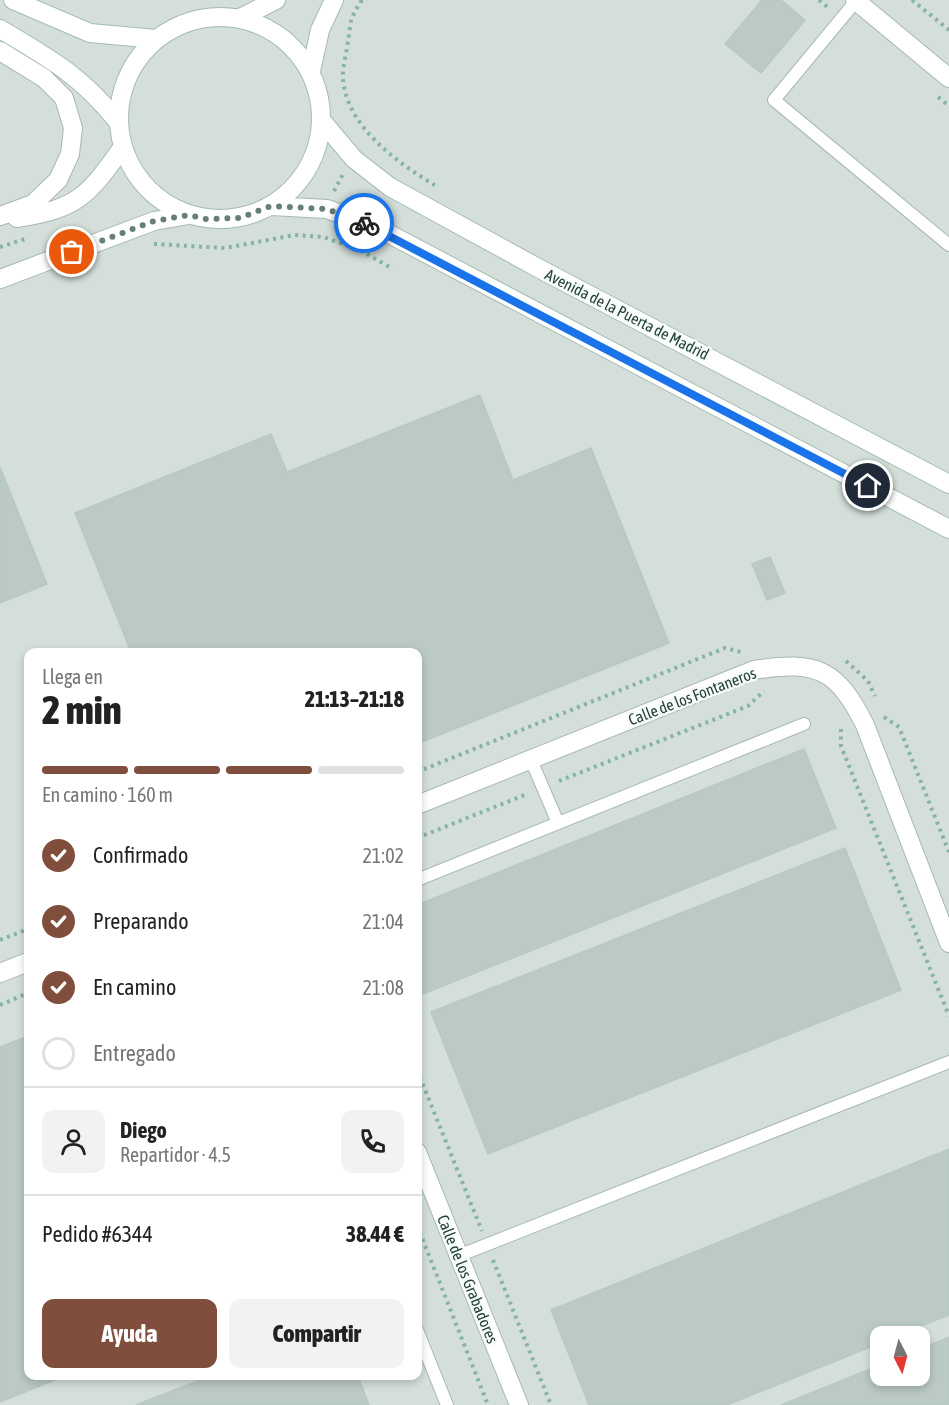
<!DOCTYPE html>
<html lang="es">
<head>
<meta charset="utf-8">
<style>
	body { margin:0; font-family:"Asap Condensed",sans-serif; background:#f2f2f2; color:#222; height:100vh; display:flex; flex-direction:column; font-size:22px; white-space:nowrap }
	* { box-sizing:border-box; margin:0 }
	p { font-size:20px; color:#767676 }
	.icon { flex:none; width:33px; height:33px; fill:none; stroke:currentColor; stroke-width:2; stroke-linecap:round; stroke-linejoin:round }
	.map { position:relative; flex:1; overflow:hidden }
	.panel { position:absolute; left:24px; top:648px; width:398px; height:732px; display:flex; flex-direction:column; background:#fff; border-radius:12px; box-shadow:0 3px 9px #0003 }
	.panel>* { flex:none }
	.needle { width:39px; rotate:174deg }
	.tools { position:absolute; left:870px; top:1326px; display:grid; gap:12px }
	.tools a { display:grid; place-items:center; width:60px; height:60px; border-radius:12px; background:#fff; box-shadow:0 3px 9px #0003; font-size:30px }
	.pin { position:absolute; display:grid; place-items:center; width:51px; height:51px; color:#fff; margin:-26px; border:3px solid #fff; border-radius:50%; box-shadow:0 2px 6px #0007 }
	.courier { position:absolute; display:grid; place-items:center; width:60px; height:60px; margin:-30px; border:4px solid #1a73e8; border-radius:50%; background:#fff; color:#222; box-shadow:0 2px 8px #0007 }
	.head em { font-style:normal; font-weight:800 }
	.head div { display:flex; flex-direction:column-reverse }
	.head { display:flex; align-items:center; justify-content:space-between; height:102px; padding:0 18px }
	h1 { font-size:39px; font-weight:800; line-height:45px }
	.bar { display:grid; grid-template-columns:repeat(4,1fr); gap:9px 6px; align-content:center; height:72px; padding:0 18px }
	.bar i { height:8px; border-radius:4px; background:#e0e0e0 }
	.bar .active { background:#804e3d }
	.bar p { grid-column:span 4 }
	.line { display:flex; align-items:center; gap:15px; padding:0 18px; border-top:2px solid #e0e0e0 }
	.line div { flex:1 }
	.round { display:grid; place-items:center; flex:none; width:63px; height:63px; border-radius:12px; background:#f2f2f2 }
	ol { padding:0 18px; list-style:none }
	li { display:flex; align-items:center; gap:18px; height:66px }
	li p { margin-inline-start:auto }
	li .icon { padding:6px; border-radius:50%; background:#804e3d; color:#fff; stroke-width:4 }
	li:last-child { color:#767676 }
	li i { width:33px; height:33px; border:3px solid #e0e0e0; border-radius:50% }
	.action { display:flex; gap:12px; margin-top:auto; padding:12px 18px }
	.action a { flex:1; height:69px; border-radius:12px; background:#804e3d; color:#fff; font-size:24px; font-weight:800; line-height:69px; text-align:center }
	.action a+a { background:#f2f2f2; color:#222 }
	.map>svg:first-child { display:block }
	.built { fill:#d4dfda; fill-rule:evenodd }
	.building { fill:#bbcac4; stroke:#b8c9c2; stroke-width:1.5 }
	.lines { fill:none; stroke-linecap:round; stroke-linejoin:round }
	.lane-casing { stroke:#a8b8b2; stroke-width:14 }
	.street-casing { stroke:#a8b8b2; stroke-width:20 }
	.secondary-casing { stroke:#a4bbb3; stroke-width:20 }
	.path { stroke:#86b3a5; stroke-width:4; stroke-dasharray:3 4.5; stroke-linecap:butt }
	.lane { stroke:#fff; stroke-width:12 }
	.street { stroke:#fff; stroke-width:18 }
	.secondary { stroke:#fff; stroke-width:18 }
	.done { stroke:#687f78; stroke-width:6; stroke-dasharray:0 10.8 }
	.route { stroke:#1a73e8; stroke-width:8 }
	.labels { text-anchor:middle; stroke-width:5; stroke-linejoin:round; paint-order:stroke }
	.street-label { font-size:16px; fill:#24423a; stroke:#f7fbf9 }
</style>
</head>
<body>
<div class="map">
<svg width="949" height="1405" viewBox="0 0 949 1405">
	<rect width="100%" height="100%" fill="#e6efeb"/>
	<path class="built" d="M0 0H949V1405H0ZM28 652H417V1376H28ZM880 1336H920V1376H880Z"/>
	<path class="building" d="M762 0H781L805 20 761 73 725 44Z
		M480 395 513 480 591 448 669 643 417 744V652H131L75 513 271 434 287 472Z
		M0 467 47 584 0 603Z
		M770 557 785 593 767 600 752 564Z
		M804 749 836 828 423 994 417 979V905Z
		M845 848 901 990 488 1154 431 1012Z
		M28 1036V1376H65L0 1402V1047Z
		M949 1149V1315L896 1336H880V1343L727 1405H589L551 1310Z
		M949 1337V1405H781L880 1365V1376H920V1349Z
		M210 1376H358L369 1405H136Z"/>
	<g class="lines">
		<defs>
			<path id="lane" d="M856 1 774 100 949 245
				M531 760 558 823
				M417 880 804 724
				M458 1256 949 1062
				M417 1330 447 1405"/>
			<path id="street" d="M855 0 949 78
				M240 18 276 0
				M0 51 44 78 64 98 73 128 70 154 58 180 33 204 0 216
				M311 71 320 30 334 0
				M17 218C77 209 88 196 122 148
				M0 279 154 221 189 215
				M417 805 754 670C817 660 837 669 865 725L949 943
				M0 973 28 962
				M417 1152 519 1405"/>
			<path id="secondary" d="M13 0 90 33 156 39
				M119 118a101 101 0 1 1 202 0a101 101 0 1 1-202 0Z
				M0 29C49 58 82 76 118 122
				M322 121 354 159 390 187 540 269 949 484
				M271 206 327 209 376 227 949 529"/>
		</defs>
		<use href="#lane" class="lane-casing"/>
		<use href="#street" class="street-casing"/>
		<use href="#secondary" class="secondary-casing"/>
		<path class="path" d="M362 0C347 23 352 21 347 47 346 57 342 68 343 78 346 127 398 163 436 186
			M819 0 830 9
			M912 0 949 30
			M938 97 949 106
			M334 191 343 174
			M154 244 225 248 295 235 323 237 360 250 393 269
			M0 247 25 239
			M846 661 868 681 875 696
			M884 717 899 727 949 852
			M841 729V746L949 1016
			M417 772 720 650 725 648 741 652
			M559 781 748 706 764 691
			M417 838 527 794
			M0 940 28 929
			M0 1005 28 993
			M417 1070 482 1231
			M417 1225 488 1405
			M493 1260 551 1405"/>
		<use href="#lane" class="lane"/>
		<use href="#street" class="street"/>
		<use href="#secondary" class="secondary"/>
	</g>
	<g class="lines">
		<path class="done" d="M72 252 154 221 189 215 206 219 240 218 271 206 327 209 364 223"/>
		<path class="route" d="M364 223 868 486"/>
	</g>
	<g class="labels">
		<g class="street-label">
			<text transform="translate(627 314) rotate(27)" y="6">Avenida de la Puerta de Madrid</text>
			<text transform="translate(692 696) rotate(-21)" y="6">Calle de los Fontaneros</text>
			<text transform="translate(468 1279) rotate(68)" y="6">Calle de los Grabadores</text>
		</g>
	</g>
</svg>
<div class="tools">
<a><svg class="needle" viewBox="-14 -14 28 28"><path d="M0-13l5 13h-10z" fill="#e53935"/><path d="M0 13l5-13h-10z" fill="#767676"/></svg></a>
</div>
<div class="pin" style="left:72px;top:252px;background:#ea580c"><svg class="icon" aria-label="bag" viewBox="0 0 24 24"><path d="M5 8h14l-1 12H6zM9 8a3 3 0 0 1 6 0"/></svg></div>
<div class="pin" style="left:868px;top:486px;background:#1f2937"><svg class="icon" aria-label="home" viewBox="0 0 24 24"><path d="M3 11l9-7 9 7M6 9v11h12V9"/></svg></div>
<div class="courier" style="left:364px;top:223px"><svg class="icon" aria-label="bike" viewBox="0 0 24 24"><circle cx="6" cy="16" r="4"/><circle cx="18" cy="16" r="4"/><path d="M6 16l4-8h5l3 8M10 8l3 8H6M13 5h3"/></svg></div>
<section class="panel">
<div class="head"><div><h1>2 min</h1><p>Llega en</p></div><em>21:13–21:18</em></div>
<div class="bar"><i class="active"></i><i class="active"></i><i class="active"></i><i></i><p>En camino · 160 m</p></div>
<ol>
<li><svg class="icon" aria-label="check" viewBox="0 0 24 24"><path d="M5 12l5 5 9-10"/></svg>Confirmado<p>21:02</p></li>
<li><svg class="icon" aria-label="check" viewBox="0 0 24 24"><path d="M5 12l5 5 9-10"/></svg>Preparando<p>21:04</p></li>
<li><svg class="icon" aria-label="check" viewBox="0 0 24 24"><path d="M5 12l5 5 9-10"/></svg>En camino<p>21:08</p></li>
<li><i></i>Entregado</li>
</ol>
<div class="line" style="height:108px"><a class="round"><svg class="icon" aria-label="person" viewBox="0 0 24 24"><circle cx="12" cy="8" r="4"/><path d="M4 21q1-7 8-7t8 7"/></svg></a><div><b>Diego</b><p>Repartidor · 4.5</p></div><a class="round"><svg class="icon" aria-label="phone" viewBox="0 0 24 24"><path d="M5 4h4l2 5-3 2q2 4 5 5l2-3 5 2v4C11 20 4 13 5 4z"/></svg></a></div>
<div class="line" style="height:78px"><div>Pedido #6344</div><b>38.44 €</b></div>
<div class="action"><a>Ayuda</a><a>Compartir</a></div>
</section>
</div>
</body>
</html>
